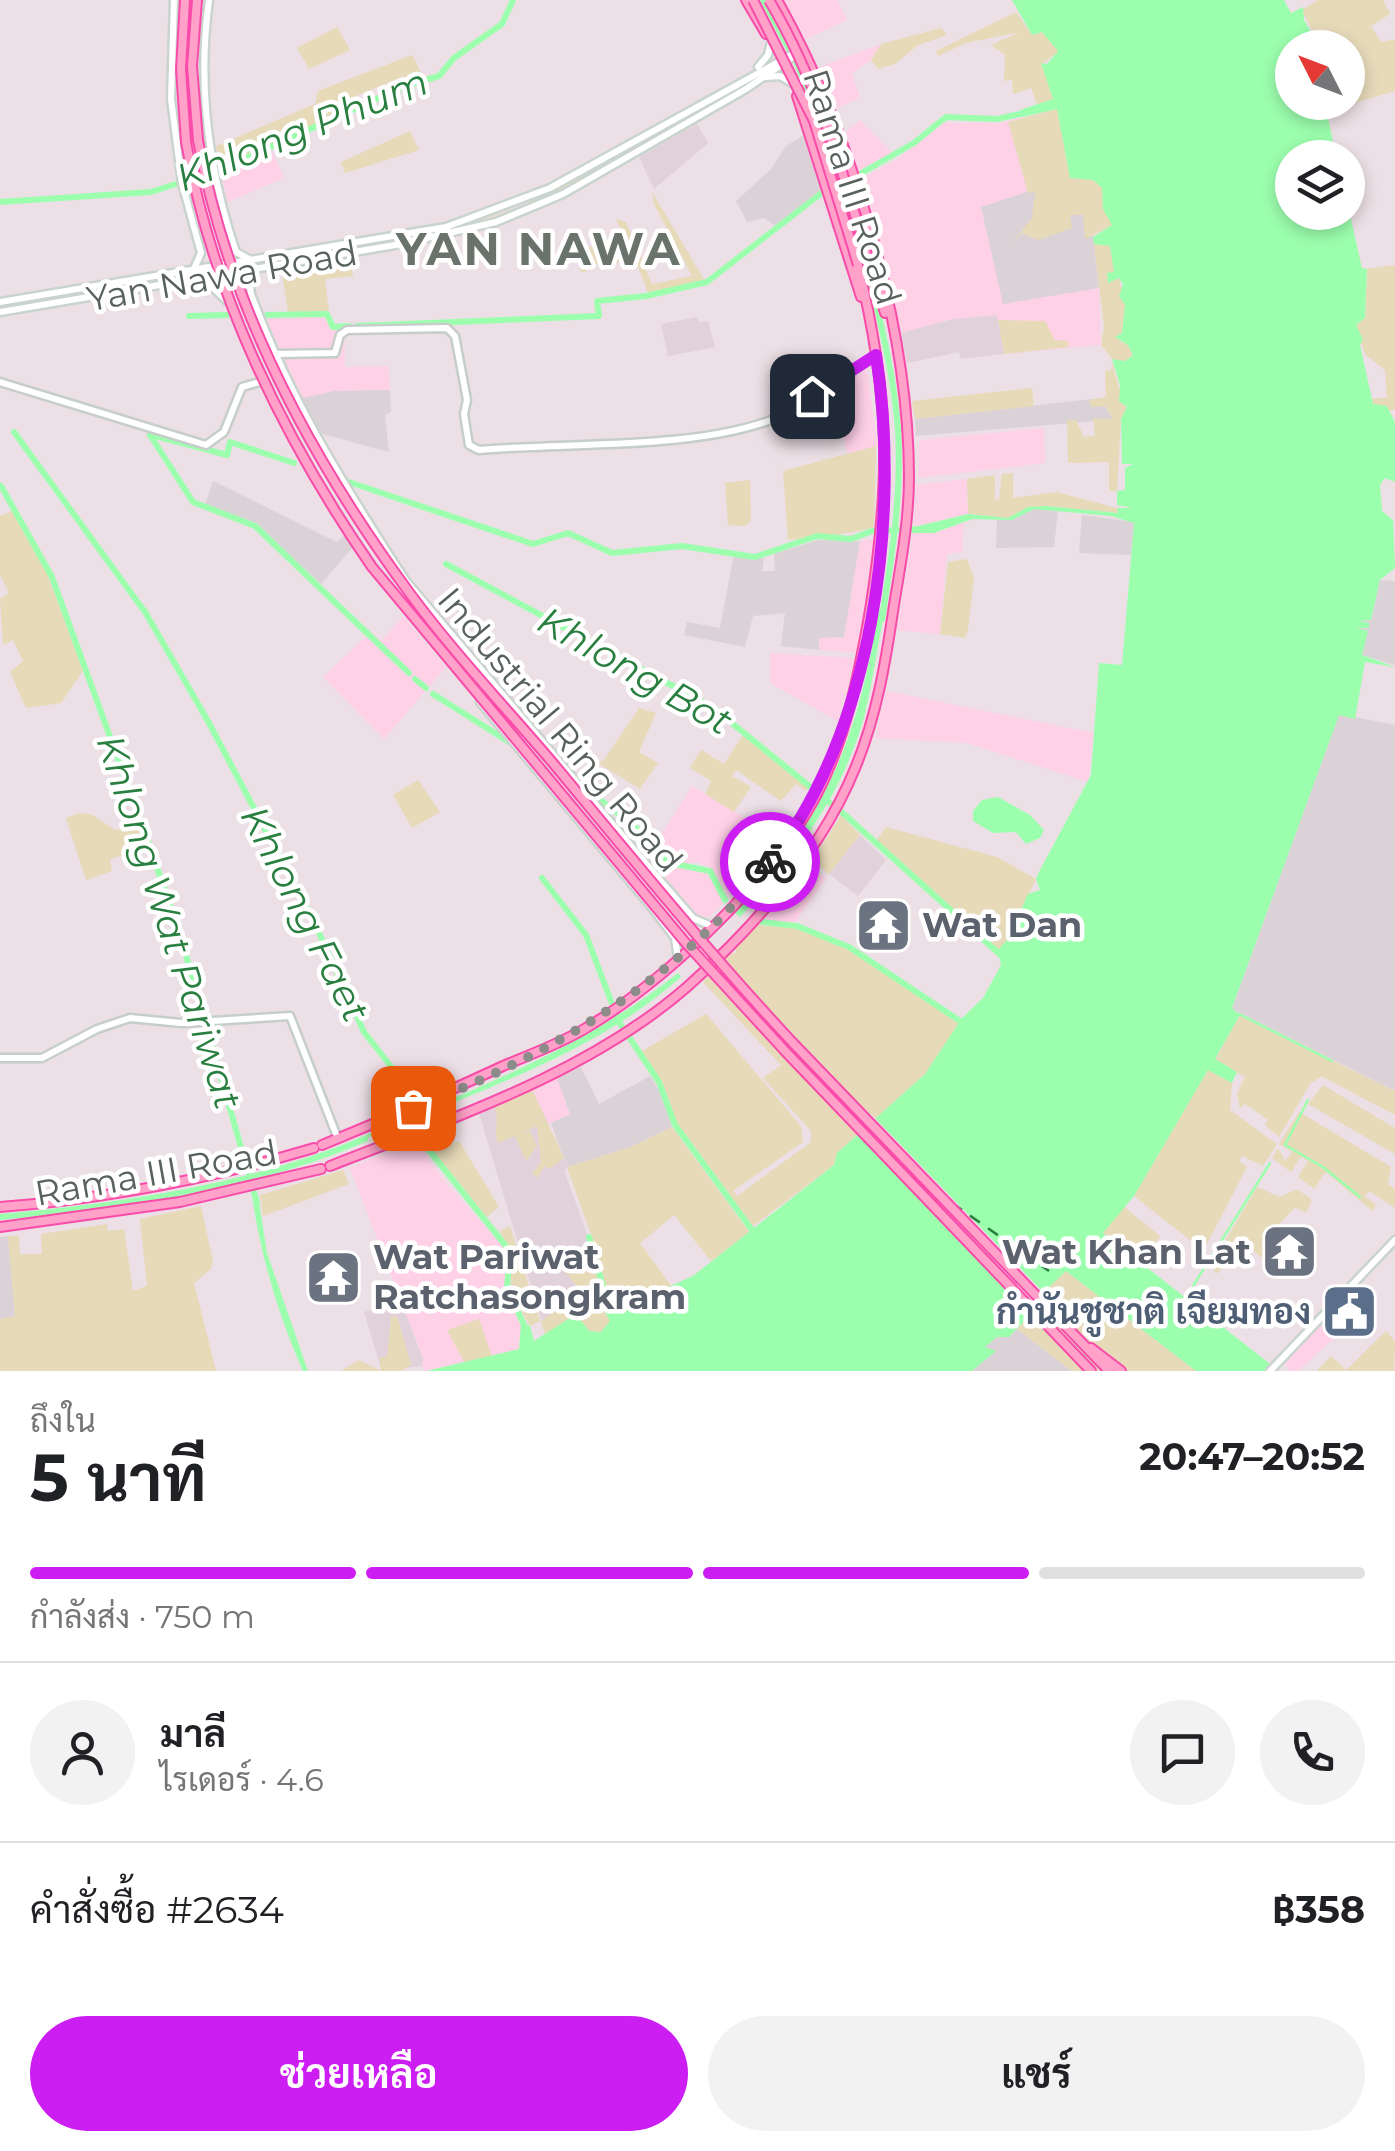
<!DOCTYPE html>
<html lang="th">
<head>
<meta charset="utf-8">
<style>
	body { margin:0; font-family:Montserrat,Sarabun,sans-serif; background:#f2f2f2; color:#202124; height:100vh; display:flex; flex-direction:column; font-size:38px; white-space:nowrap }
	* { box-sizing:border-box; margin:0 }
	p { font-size:32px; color:#757577 }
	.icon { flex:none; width:55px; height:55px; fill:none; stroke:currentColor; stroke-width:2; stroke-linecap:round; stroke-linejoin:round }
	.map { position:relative; height:1371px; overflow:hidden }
	.drawer { display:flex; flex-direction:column; background:#fff; flex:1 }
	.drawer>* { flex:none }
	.needle { width:65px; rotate:312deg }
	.controls { position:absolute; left:1275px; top:30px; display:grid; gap:20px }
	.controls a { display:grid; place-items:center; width:90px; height:90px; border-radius:50%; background:#fff; box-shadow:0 5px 15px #0003; font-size:50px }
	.pin { position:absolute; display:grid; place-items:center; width:85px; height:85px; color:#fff; margin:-42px; border-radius:20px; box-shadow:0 5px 15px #0006 }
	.courier { position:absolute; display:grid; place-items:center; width:100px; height:100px; margin:-50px; border:8px solid #cc1ef3; border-radius:50%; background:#fff; color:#222; box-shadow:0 2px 12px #0007 }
	.headline em { font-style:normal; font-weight:700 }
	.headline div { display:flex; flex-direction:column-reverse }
	.headline { display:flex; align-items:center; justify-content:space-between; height:170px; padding:0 30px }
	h1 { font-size:65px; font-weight:700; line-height:75px }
	.bar { display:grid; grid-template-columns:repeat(4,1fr); gap:15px 10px; align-content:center; height:120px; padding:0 30px }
	.bar i { height:12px; border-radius:8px; background:#e0e0e0 }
	.bar .current { background:#cc1ef3 }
	.bar p { grid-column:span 4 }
	.line { display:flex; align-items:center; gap:25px; padding:0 30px; border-top:2px solid #e0e0e0 }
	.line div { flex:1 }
	.round { display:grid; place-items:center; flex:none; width:105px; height:105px; border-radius:52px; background:#f2f2f2 }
	.primary-button { display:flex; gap:20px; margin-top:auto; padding:20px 30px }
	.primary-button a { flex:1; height:115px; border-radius:60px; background:#cc1ef3; color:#fff; font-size:40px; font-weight:700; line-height:115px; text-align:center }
	.primary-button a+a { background:#f2f2f2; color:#202124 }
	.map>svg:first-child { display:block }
	.commercial { fill:#ffd1e7 }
	.industrial { fill:#dad2d6 }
	.education { fill:#e1d1da }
	.green { fill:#e6dab9 }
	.water { fill:#9cffae }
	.pier { fill:#ecdfe5 }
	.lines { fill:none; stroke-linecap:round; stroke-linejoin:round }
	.stream { stroke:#9cffae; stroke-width:2.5 }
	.canal { stroke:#9cffae; stroke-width:6 }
	.ferry { stroke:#297f3f; stroke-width:2.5; stroke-dasharray:12 10; stroke-linecap:butt }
	.tertiary-casing { stroke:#c6cec9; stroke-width:11 }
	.secondary-casing { stroke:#cad4ce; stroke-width:11 }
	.primary-casing { stroke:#f94ba9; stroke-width:12 }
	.tertiary { stroke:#fff; stroke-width:6 }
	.secondary { stroke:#fff; stroke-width:6 }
	.primary { stroke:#ffa1c8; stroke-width:8 }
	.primary-bridge-casing { stroke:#f94ba9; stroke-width:12; stroke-linecap:butt }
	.primary-bridge { stroke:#ffa1c8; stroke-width:8 }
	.done { stroke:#8c8d8b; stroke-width:10; stroke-dasharray:0 18 }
	.route { stroke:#cc1ef3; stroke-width:12 }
	.labels { text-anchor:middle; stroke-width:9; stroke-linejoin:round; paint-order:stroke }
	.street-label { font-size:35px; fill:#58615b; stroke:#fff }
	.worship-label { font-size:35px; font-weight:bold; fill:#5b616d; stroke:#fff; text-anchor:start }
	.service-label { font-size:35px; font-weight:bold; fill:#4e5e75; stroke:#fff; text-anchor:end }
	.water-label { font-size:38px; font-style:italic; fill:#297f3f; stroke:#fff }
	.district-label { font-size:45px; font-weight:bold; letter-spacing:2.5px; fill:#69736b; stroke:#fff }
</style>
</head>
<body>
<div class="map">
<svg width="1395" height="1371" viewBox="0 0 1395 1371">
	<rect width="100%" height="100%" fill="#ecdfe5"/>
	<path class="commercial" d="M783 0H837L847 20 806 39Z
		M881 44 871 60 852 73 860 98 837 108 820 67Z
		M1022 117 1053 187 981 207 1003 303 1099 288 1101 345 1004 354 997 315 953 319 901 333 857 181 895 161 943 123H1000Z
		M860 120 892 153 857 171 846 132Z
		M271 149 284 178 228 202 220 172Z
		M326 315 329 328H344L345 367 388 366 390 390 335 391 302 398 265 316Z
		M867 369 878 446 848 454 830 392Z
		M1044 428 1045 463 918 478 919 440Z
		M967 479 968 514 914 527 916 485Z
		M964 522 962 552 947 554 940 634 897 630 913 533H934Z
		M877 539 859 653 819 650 818 638 844 637 860 541Z
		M403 616 446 667 384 739 323 677 371 632 382 641Z
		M770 653 855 658 838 721 770 683Z
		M886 691 1094 733 1088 782 967 743 875 738Z
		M692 786 779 839 728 897 713 870 698 862 681 864 672 860 657 841Z
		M662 861 676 868 698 867 713 880 723 903 709 917H699L656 866Z
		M809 865 826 878 795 922 775 924 762 920Z
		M557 1078 570 1115 548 1124 532 1089Z
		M415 1140 445 1182 509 1252 505 1293 521 1323 519 1349 425 1371 422 1366 423 1358 350 1168Z
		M1353 1296 1374 1319 1364 1328 1355 1319 1298 1371H1290L1283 1361Z"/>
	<path class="industrial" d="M803 136 821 191 777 227 764 218 747 222 736 201 771 169 786 146Z
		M1070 178 1093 237 1099 288 1003 304 981 207Z
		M390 390 391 412 385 415 389 452 319 433 302 398 335 391Z
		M1119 396 1121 419 916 436 915 419Z
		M213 481 337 542 345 535 352 548 321 584 257 525 205 505Z
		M1034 509 1058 511 1054 547 996 548 997 520H1012Z
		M1082 515 1134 522 1131 555 1079 553Z
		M818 540 860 541 844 637 819 638V650L781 646 785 613 753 616 745 647 684 635 687 622 720 628 734 554 764 558 762 571H775L774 554Z
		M1380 580 1395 581V665L1362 655 1355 628 1356 624 1368 627 1359 620H1371Z
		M1339 714 1395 725V1091L1232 1009Z
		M581 1067 599 1104 650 1076 664 1098 672 1127 631 1147 567 1167 551 1123 570 1114 557 1078Z
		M8 1236 15 1316 0 1319V1237Z
		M1017 1329 1072 1371H972L989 1352 984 1348 997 1336 1009 1337Z"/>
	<path class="education" d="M697 124 708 143 654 189 639 157Z
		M997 315 1004 354 961 359 959 352 907 363 901 333 953 319Z
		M697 317 699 322 708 321 715 347 668 356 661 324Z
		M860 835 886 860 858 896 829 874Z
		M532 1089 567 1167 564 1170 591 1245 594 1275 570 1318 546 1336 479 1113Z
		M401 1301 423 1359 422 1366 382 1371 364 1312Z"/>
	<path class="green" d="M1318 0H1383L1390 14 1371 26 1381 42 1395 39V91L1327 111 1325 103 1348 102V48L1320 47 1302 10Z
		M1016 12 1032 35 1042 32 1059 51 1042 64 1053 99 1037 105 1031 88 1013 94 1012 80 1004 81 1005 55 991 45 1020 32 966 43 938 56 936 51Z
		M337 27 350 50 309 69 297 48Z
		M941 28 947 35 918 45 895 64 878 69 871 60 881 44Z
		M412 55 425 80 406 83 404 76 356 96 357 106 220 167 216 146 315 104 318 91Z
		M1057 109 1070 178 1093 180 1103 188V209L1113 225 1085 239 1083 215H1070L1072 228 1038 240 1022 233 1012 243 1032 218 1035 192 1028 193 1008 122Z
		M410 131 419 150 345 173 341 162Z
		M608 163 549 197 446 232 17 307 15 305 456 227 519 207Z
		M652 192 705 281 648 293 636 261 586 265V272H581L578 251 624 236 616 219 626 222 652 284 692 276 654 204Z
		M1103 242 1110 246C1114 276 1137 309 1118 340L1128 345 1133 355 1125 361 1112 359 1101 345 1104 327 1094 244Z
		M350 261 353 276 325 279 329 312 288 313 282 273Z
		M1395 265V409L1390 411 1373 404 1372 399 1387 397 1385 370 1365 354 1356 325 1365 318 1367 269Z
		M998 320 1045 321 1055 340 1068 341 1069 347 1004 354Z
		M1112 363 1127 413 1121 419 1117 491H1109V462L1068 463 1067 420H1076L1084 437 1095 435 1093 419H1113L1105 406 1091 407 1089 400 1106 397 1105 371 1111 370Z
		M1032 388 1034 406 915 419 912 401Z
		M876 446 874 527C845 536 818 535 788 540L783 471Z
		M1013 473V498L1056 492 1117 508 1119 513 1046 506 1028 507 1008 518 968 514 967 479 995 475V499L999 500 1002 474Z
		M750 480 751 521 745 526 728 525 725 483Z
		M12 511 47 573 83 671 61 703 26 708 10 672 23 661 13 640 3 645 0 599 9 593 0 575V516Z
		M967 559 974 578 968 630 965 638 940 634 948 562Z
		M639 708 656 713 639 752 658 763 640 789 601 765 580 777 577 773 604 760Z
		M744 733 808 788 806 791 796 784 781 801 736 770 732 776 751 787 734 812 705 794 711 781 690 768 701 750 724 764Z
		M418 780 440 812 412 828 393 795Z
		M80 813 93 815 115 830 145 824 152 848 110 859 112 871 86 880 66 818Z
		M841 815 860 835 829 874 812 861Z
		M886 827 997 857 1036 879 1006 943 998 950 875 842Z
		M756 925C768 926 783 926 794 928 854 942 908 990 959 1024L925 1074 837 1153 834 1165 753 1226 675 1120 666 1091 642 1051 706 1014 801 1126 803 1142 733 1191 737 1196 811 1142V1131L763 1078 781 1065 703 982 731 953H737L734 948Z
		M1240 1015 1395 1091V1115L1321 1076 1310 1084 1279 1137 1265 1125 1268 1120 1245 1104 1240 1109 1237 1093 1245 1077 1215 1060Z
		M1208 1069 1232 1083 1230 1110 1277 1144 1263 1166 1242 1156 1239 1161 1247 1167 1206 1246 1200 1248 1134 1196Z
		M1323 1085 1395 1128V1154L1308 1104Z
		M532 1089 564 1158 549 1169 545 1166 537 1178 532 1174 541 1162 537 1126 522 1133 530 1131 537 1146 526 1161 515 1136 498 1143C493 1130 500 1120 494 1106Z
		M1299 1112 1391 1167 1388 1184 1395 1189V1208L1369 1191 1365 1196 1376 1205 1372 1211 1326 1172 1314 1189 1298 1177 1308 1161 1301 1157 1291 1172 1272 1158 1278 1148 1285 1161 1292 1152 1279 1144Z
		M672 1127 749 1232 711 1261 674 1215 640 1243 672 1287 620 1308 597 1300 610 1321 601 1332 589 1331 576 1315 546 1336 541 1321 581 1291 565 1272 568 1256 592 1258 591 1235 567 1167 631 1147Z
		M459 1141 499 1207 487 1217 433 1151Z
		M343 1170 349 1184 263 1216 260 1195Z
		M1257 1187 1280 1197 1297 1189 1312 1200 1306 1213 1295 1207 1261 1244 1274 1255 1266 1262 1247 1245 1216 1274 1212 1263Z
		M201 1206 213 1261 211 1269 194 1283 216 1371H0V1319L15 1316 8 1236H19L20 1254H42L41 1234 107 1224 108 1231 124 1229 133 1291 147 1286 140 1219Z
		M1124 1207 1160 1236 1143 1265 1102 1233Z
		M510 1226 540 1321 530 1326 511 1292V1249L499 1231Z
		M1066 1271 1196 1371H1072L1017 1329 1032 1313 1022 1311 1051 1292 1046 1289Z
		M397 1316 411 1365 401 1371H341L359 1360 381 1371 379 1358 387 1356 391 1317Z
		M479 1319 492 1356 464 1362 447 1330Z
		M1386 1331 1395 1341 1394 1371H1317L1331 1356 1346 1370Z"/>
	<path class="water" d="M1012 0H1284L1291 13 1303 7 1304 20 1320 47 1292 48V102L1325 103 1336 157 1292 158V212H1348V206L1362 268 1367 269 1365 318 1356 325 1363 339 1360 345 1373 404 1387 406 1395 422V482L1385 478 1380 485 1382 511 1393 520 1395 568 1380 580 1371 620 1359 621 1369 623V628H1356L1368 631 1362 655 1395 667 1365 662 1355 719 1339 715 1232 1008 1240 1015 1215 1059 1237 1072 1232 1083 1208 1070 1134 1196 1103 1233 1279 1371H1196L1066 1271 1047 1289 1051 1292 1039 1306 1031 1301 1023 1310 1032 1313 1009 1337H997L985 1347 996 1351 972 1371H426L519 1349 521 1323 530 1326 534 1341 576 1314 589 1331 601 1332 610 1321 597 1299 600 1296 621 1308 693 1276 834 1165 837 1153 925 1074 962 1018 983 998 1001 965 998 950 1008 939 1028 894 1040 890 1036 879 1040 870 1091 775 1099 663 1122 665 1134 523 1111 516 1034 509 1012 520 972 519 934 533H913L914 527 968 514 1008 518 1028 507 1046 506 1118 513 1117 508H1133L1117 505V491L1125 490V468L1133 464H1122L1121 419 1127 407 1119 401 1120 385 1112 359 1125 361 1133 355 1128 345 1115 337 1122 333 1125 305 1119 296 1123 285 1119 278 1108 283 1107 273 1114 272 1110 246 1094 244 1093 237 1112 225 1103 209 1102 188 1093 180 1070 178 1057 109 1022 117 1020 110 1053 99 1041 63 1047 64 1058 51 1042 32 1032 35Z
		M879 610 885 611C877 646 873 682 864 717 842 796 795 858 740 917L735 913C829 812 856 744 879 610Z
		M998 797 1030 815 1044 830 1040 838 1026 844 1016 832 993 833 973 821V811L982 800Z
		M678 973 681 977C588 1059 467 1094 358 1142L357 1139C469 1091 582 1050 678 973Z
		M258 1195 267 1253 308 1371H303C278 1314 261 1257 252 1196Z"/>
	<path class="pier" d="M871 1114 1051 1300 1036 1310 1034 1318 853 1130Z"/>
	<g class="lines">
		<path class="stream" d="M1239 1014 1332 1061
			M1308 1100 1285 1145 1323 1167 1360 1197
			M1193 1286 1270 1163"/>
		<path class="canal" d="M763 0 797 64 831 149
			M839 175C863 258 891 342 898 429 902 492 892 556 882 619
			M858 175 914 143 946 117 997 119 1029 112
			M0 202 151 192 222 169 405 86 439 76 454 58 502 24 513 0
			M267 315 327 314 333 327 349 326
			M189 316 227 315
			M357 326 599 316 597 301 646 296 707 282 823 192
			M14 432 142 608
			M150 435 193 502 255 526 409 673
			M152 435 227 455 230 442 294 463
			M346 481 533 544 568 533 612 553 682 546 755 557 817 536 851 539 872 531 919 529
			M1 486 52 577 150 847 181 938 257 1203
			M446 564 712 707 845 815 1005 959
			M144 610 209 723 314 922 364 1032 400 1078 420 1139 510 1251 507 1288 525 1327
			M415 679 426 688
			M433 694 509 742
			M598 798 650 839 670 863 710 871 725 900
			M542 878 586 935 619 1022 659 1082 675 1125 755 1234
			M762 922 797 926 849 947 966 1025
			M0 1217C122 1206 253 1187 365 1139
			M589 1237 609 1307"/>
		<path class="ferry" d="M864 1141 871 1146
			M903 1168 921 1181
			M952 1203 1049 1271"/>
		<defs>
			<path id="tertiary" d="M277 354 335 353 340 335 347 330 447 328 455 336 467 400 464 414 469 445 479 450C567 442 690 450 771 420 808 406 843 376 876 355
				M0 382 206 445 224 432 242 387 263 381
				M0 1058H42L97 1029 130 1018 181 1023 290 1016 338 1139"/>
			<path id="secondary" d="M174 0 171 99 182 183 201 253 193 271
				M209 0C197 87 208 169 236 252L251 260
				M758 67 768 55 771 42
				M766 77 780 76 792 83
				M255 271 249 280 251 294C289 398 346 489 406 581L665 886 693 918 711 926
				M204 279 227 301
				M0 302 446 227 550 188 795 53
				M0 312 401 244 496 222 563 194 746 89 800 52
				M480 702 653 909 675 938 678 959
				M1270 1371 1395 1240"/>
			<path id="primary" d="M185 0 181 69 186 142
				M197 0 192 66 198 140
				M746 0 766 34
				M797 96 861 297
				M869 263 885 313
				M793 1043 1109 1371
				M785 1051 1091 1371
				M322 1145C383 1120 443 1094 503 1066 531 1054 560 1044 586 1028 668 979 774 878 818 792 847 735 859 673 870 610 891 478 890 396 858 265
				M330 1166C452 1118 587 1074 687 987 754 927 822 851 856 766 877 715 886 660 894 605 901 563 909 520 909 477 909 326 851 131 777 0
				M0 1207C105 1199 213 1178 314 1148
				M0 1227 180 1202 321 1169
				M1091 1348 1121 1371"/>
		</defs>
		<use href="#tertiary" class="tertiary-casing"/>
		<use href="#secondary" class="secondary-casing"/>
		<use href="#primary" class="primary-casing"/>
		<use href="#tertiary" class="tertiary"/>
		<use href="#secondary" class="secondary"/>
		<use href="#primary" class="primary"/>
		<defs>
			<path id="primary-bridge" d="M753 0 814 121 858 265
				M769 0C818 82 843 172 869 263
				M198 140C228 305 312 461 411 595 454 653 505 707 552 762 631 857 709 953 793 1043
				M186 142C212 294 285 441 372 567L685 942 785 1051"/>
		</defs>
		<use href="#primary-bridge" class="primary-bridge-casing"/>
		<use href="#primary-bridge" class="primary-bridge"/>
	</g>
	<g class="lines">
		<path class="done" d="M413 1108C552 1055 677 981 770 862"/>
		<path class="route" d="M770 862C874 731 901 517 876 355L812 396"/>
	</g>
	<defs>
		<symbol id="temple-square" viewBox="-11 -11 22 22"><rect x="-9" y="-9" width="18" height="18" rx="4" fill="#6b7280" stroke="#fff"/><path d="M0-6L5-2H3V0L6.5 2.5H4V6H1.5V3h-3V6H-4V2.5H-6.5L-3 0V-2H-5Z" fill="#fff"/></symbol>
		<symbol id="civic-square" viewBox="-11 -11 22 22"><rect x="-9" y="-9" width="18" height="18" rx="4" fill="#5c6f8a" stroke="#fff"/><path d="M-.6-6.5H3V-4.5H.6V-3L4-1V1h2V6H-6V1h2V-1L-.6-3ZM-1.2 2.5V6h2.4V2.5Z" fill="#fff"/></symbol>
	</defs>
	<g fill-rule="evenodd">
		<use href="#temple-square" x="852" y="894" width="63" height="63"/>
		<use href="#temple-square" x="1258" y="1220" width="63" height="63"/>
		<use href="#temple-square" x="302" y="1246" width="63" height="63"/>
		<use href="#civic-square" x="1318" y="1280" width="63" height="63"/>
	</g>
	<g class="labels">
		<g class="street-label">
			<text transform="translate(852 187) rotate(72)" y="12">Rama III Road</text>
			<text transform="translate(222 276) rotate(-10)" y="12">Yan Nawa Road</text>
			<text transform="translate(560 730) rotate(50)" y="12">Industrial Ring Road</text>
			<text transform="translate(156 1173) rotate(-10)" y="12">Rama III Road</text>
		</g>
		<g class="worship-label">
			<text x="922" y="937">Wat Dan</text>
			<text x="1251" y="1264" text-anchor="end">Wat Khan Lat</text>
			<text x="373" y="1269">Wat Pariwat<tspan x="373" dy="40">Ratchasongkram</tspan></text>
		</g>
		<g class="service-label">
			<text x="1311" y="1324">กำนันชูชาติ เจียมทอง</text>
		</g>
		<g class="water-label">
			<text transform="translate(302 130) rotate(-22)" y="13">Khlong Phum</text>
			<text transform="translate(635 671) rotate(30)" y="13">Khlong Bot</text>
			<text transform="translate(305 914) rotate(63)" y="13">Khlong Faet</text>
			<text transform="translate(169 922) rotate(72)" y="13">Khlong Wat Pariwat</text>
		</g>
		<g class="district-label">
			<text x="539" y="265">YAN NAWA</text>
		</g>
	</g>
</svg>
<div class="controls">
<a><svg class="needle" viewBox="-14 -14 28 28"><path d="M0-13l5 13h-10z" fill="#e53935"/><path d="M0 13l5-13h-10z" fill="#757577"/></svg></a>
<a><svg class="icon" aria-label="layers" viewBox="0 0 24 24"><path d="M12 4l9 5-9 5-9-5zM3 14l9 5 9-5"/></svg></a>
</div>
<div class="pin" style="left:413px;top:1108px;background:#ea580c"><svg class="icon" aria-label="bag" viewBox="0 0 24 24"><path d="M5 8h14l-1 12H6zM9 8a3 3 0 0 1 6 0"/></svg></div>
<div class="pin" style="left:812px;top:396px;background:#1f2937"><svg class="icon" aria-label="home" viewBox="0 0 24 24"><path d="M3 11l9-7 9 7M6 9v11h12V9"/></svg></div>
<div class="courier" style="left:770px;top:862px"><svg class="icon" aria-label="bike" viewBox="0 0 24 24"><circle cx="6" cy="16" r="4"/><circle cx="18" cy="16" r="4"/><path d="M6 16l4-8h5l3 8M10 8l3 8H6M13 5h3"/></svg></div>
</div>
<section class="drawer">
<div class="headline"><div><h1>5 นาที</h1><p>ถึงใน</p></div><em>20:47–20:52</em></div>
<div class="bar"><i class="current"></i><i class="current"></i><i class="current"></i><i></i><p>กำลังส่ง · 750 m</p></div>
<div class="line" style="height:180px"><a class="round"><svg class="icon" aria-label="person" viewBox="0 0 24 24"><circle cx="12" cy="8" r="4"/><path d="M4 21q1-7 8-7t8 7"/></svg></a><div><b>มาลี</b><p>ไรเดอร์ · 4.6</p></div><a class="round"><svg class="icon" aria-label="chat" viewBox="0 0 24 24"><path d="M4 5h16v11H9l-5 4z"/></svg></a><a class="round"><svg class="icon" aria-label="phone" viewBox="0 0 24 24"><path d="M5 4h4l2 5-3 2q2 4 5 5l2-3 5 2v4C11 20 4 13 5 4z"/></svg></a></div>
<div class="line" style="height:130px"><div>คำสั่งซื้อ #2634</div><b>฿358</b></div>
<div class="primary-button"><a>ช่วยเหลือ</a><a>แชร์</a></div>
</section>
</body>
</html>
